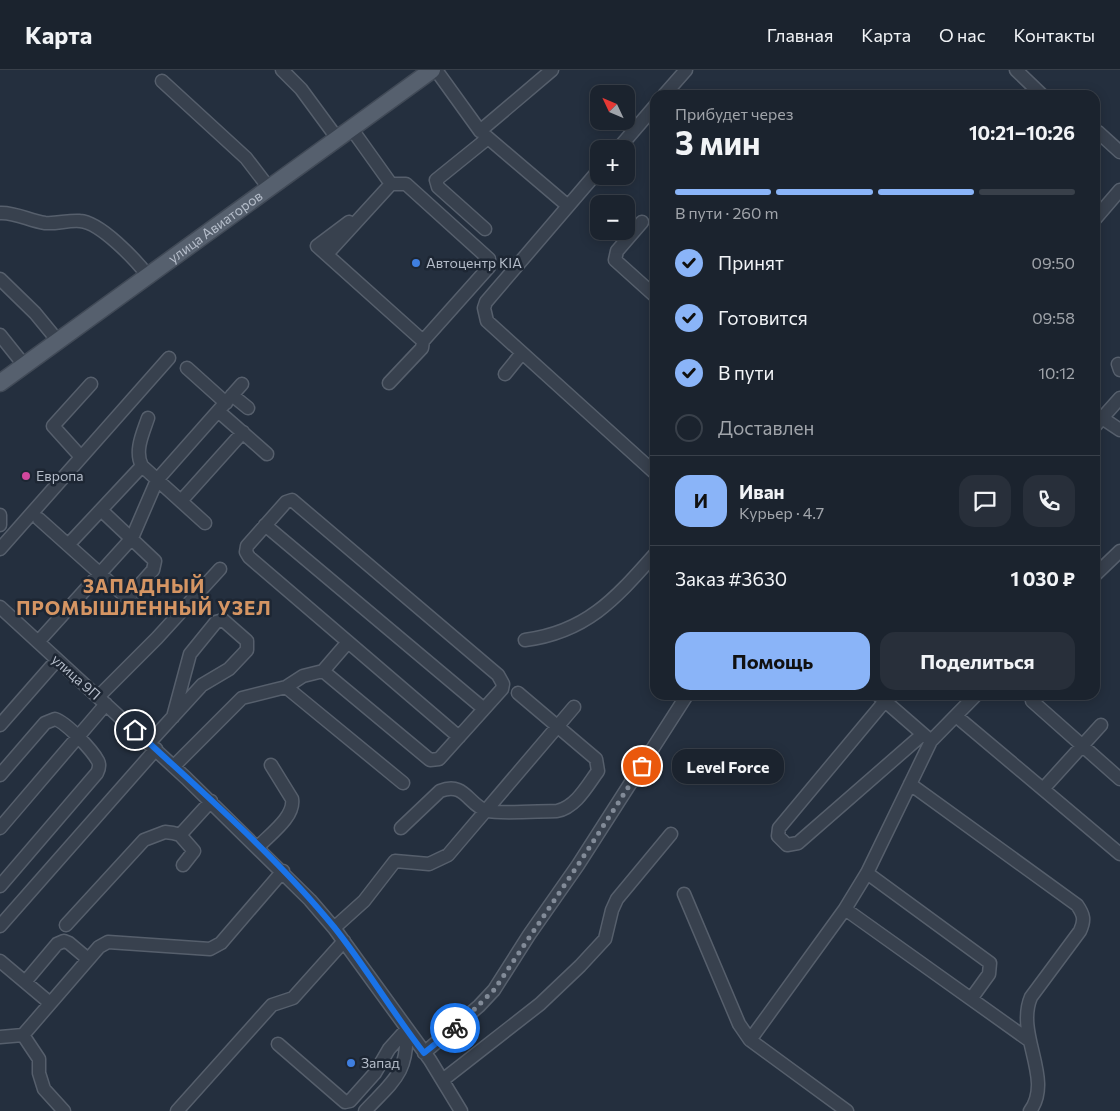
<!DOCTYPE html>
<html lang="ru">
<head>
<meta charset="utf-8">
<style>
	body { margin:0; font-family:Commissioner,sans-serif; background:#282f3a; color:#f1f3f6; height:100vh; display:flex; flex-direction:column; font-size:19px; white-space:nowrap }
	* { box-sizing:border-box; margin:0 }
	p { font-size:16px; color:#a0a4aa }
	.icon { flex:none; width:28px; height:28px; fill:none; stroke:currentColor; stroke-width:2; stroke-linecap:round; stroke-linejoin:round }
	.map { position:relative; flex:1; overflow:hidden }
	.panel { position:absolute; left:650px; top:20px; width:450px; height:610px; display:flex; flex-direction:column; background:#1b232e; border-radius:15px; box-shadow:0 2px 12px #0003,0 0 0 1px #39404a }
	.panel>* { flex:none }
	.needle { width:32px; rotate:314deg }
	.controls { position:absolute; left:590px; top:15px; display:grid; gap:10px }
	.controls a { display:grid; place-items:center; width:45px; height:45px; border-radius:10px; background:#1b232e; box-shadow:0 2px 12px #0003,0 0 0 1px #39404a; font-size:25px }
	.pin { position:absolute; display:grid; place-items:center; width:42px; height:42px; color:#fff; margin:-21px; border:2px solid #fff; border-radius:50%; box-shadow:0 1px 5px #0007 }
	.courier { position:absolute; display:grid; place-items:center; width:50px; height:50px; margin:-25px; border:4px solid #1a73e8; border-radius:50%; background:#fff; color:#222; box-shadow:0 1px 6px #0007 }
	.bubble { position:absolute; height:35px; border-radius:15px; background:#1b232e; box-shadow:0 2px 12px #0003,0 0 0 1px #39404a; font-size:16px; font-weight:700; line-height:35px; text-align:center }
	.headline em { font-style:normal; font-weight:700 }
	.headline div { display:flex; flex-direction:column-reverse }
	.headline { display:flex; align-items:center; justify-content:space-between; height:85px; padding:0 25px }
	h1 { font-size:32px; font-weight:700; line-height:38px }
	.bar { display:grid; grid-template-columns:repeat(4,1fr); gap:8px 5px; align-content:center; height:60px; padding:0 25px }
	.bar i { height:6px; border-radius:4px; background:#39404a }
	.bar .on { background:#8ab4f8 }
	.bar p { grid-column:span 4 }
	.line { display:flex; align-items:center; gap:12px; padding:0 25px; border-top:1px solid #39404a }
	.line div { flex:1 }
	.round { display:grid; place-items:center; flex:none; width:52px; height:52px; border-radius:15px; background:#282f3a }
	ol { padding:0 25px; list-style:none }
	li { display:flex; align-items:center; gap:15px; height:55px }
	li p { margin-inline-start:auto }
	li .icon { padding:5px; border-radius:50%; background:#8ab4f8; color:#111; stroke-width:4 }
	li:last-child { color:#a0a4aa }
	li i { width:28px; height:28px; border:2px solid #39404a; border-radius:50% }
	.cta { display:flex; gap:10px; margin-top:auto; padding:10px 25px }
	.cta a { flex:1; height:58px; border-radius:15px; background:#8ab4f8; color:#111; font-size:20px; font-weight:700; line-height:58px; text-align:center }
	.cta a+a { background:#282f3a; color:#f1f3f6 }
	header { display:flex; align-items:center; gap:30px; box-sizing:border-box; height:70px; padding:0 25px; background:#1b232e; border-bottom:1px solid #39404a }
	header strong { font-size:24px }
	nav { display:flex; gap:28px; margin-inline-start:auto; font-size:18px }
	.map>svg:first-child { display:block }
	.lines { fill:none; stroke-linecap:round; stroke-linejoin:round }
	.minor-casing { stroke:#565f6c; stroke-width:15 }
	.major-casing { stroke:#414a57; stroke-width:19 }
	.minor { stroke:#38414e; stroke-width:12 }
	.major { stroke:#56606e; stroke-width:16 }
	.done { stroke:#828b98; stroke-width:5; stroke-dasharray:0 9 }
	.route { stroke:#1a73e8; stroke-width:6 }
	.shop-dot { fill:#3f7fe0; stroke:#1d2633; stroke-width:2 }
	.hotel-dot { fill:#d1479c; stroke:#1d2633; stroke-width:2 }
	.labels { text-anchor:middle; stroke-width:5; stroke-linejoin:round; paint-order:stroke }
	.street-label { font-size:14px; fill:#b4bcc9; stroke:#1d2633 }
	.poi-label { font-size:14px; fill:#b4bcc9; stroke:#1d2633; text-anchor:start }
	.district-label { font-size:19px; font-weight:bold; letter-spacing:1px; fill:#d59563; stroke:#1d2633 }
</style>
</head>
<body>
<header>
<strong>Карта</strong>
<nav><a>Главная</a><a>Карта</a><a>О нас</a><a>Контакты</a></nav>
</header>
<div class="map">
<svg width="1120" height="1041" viewBox="0 0 1120 1041">
	<rect width="100%" height="100%" fill="#242f3e"/>
	<g class="lines">
		<defs>
			<path id="minor" d="M282 0 301 19 337 68
				M436 0 480 61 568 136
				M1016 0 1042 25
				M162 11 246 88 269 118
				M664 25 686 0
				M351 58 391 114
				M480 61 552 0
				M1095 66 1098 62 1120 82
				M618 79 655 36
				M599 100 486 232 484 238 487 251 655 403
				M0 143C15 142 30 151 45 153 57 154 68 150 80 151 100 152 136 190 148 206
				M1095 149 1120 120
				M349 152 317 176 423 271
				M642 152 617 181 615 190 655 226
				M485 159 438 117 436 110 488 68
				M327 184 391 114H406L489 189V197L423 271 422 278 389 313
				M0 209 35 243 58 271
				M0 265 24 295
				M1118 294 1120 300
				M187 298 226 333
				M505 304 522 283
				M232 325 248 338
				M218 341 267 384
				M148 348C143 363 134 381 142 396L205 453
				M1102 348 1120 360
				M1095 356 1120 328
				M81 387 53 356 91 314
				M181 431 243 362
				M101 440 155 491 153 500 128 528
				M0 445V455
				M39 449 135 535
				M265 455 484 639
				M68 475 142 396
				M0 479 169 288
				M1095 505 1120 481
				M0 537 186 708 310 830 334 858 430 990 461 1041
				M525 570C587 562 616 528 655 484
				M38 572 132 468 157 410 242 314
				M323 601 430 690 439 689 502 619 503 614 498 605 292 430 286 432 247 476 246 482 249 487 459 667
				M286 617 303 606 323 601 348 572
				M878 625 931 671 976 625
				M98 627 157 568 220 499
				M885 631 779 758 778 766 787 775 798 773 923 664
				M1032 631 1120 709
				M956 646 1120 784
				M0 655 57 590
				M149 673 202 615 229 599 247 580V571L223 550 216 552 190 584 173 647
				M174 696 242 628 286 617 403 713
				M0 705 45 653 55 649C67 653 92 680 98 691 100 695 99 699 97 703L0 816
				M910 714 1077 835C1084 845 1085 850 1080 861L1031 927C1015 964 1054 1009 1030 1041
				M1043 719 1101 655
				M0 758 106 634
				M401 758 440 721C465 711 468 735 487 741 501 744 541 741 557 741 576 737 587 716 598 701L596 689 518 623
				M180 765 211 731
				M258 777C269 765 295 747 292 729L271 695
				M867 803 990 893 989 904 971 929
				M684 824 739 954 750 970
				M845 839 1030 971
				M66 855 144 770 165 762 173 763 180 765 194 781 183 795
				M0 856 156 679
				M334 858 364 831 395 791 429 794 448 785 574 637
				M0 891 50 933
				M25 912 57 874 64 871 69 873 88 889
				M0 967 23 965
				M278 974 345 1032 350 1031 375 1003 389 979 406 960
				M424 983 479 936 494 920 529 865 578 795 687 625
				M444 1009 540 934 580 896 605 869 612 840 617 829 671 764
				M64 1041 44 1019 39 1003V989L23 965 99 877 108 872 210 879 221 873 283 801
				M177 1041 272 935 293 928 344 871
				M365 1041C392 1012 409 1003 406 960
				M847 1041 750 970 845 839 867 803 931 671"/>
			<g id="major">
				<path id="s1" d="M0 313 432 0"/>
			</g>
		</defs>
		<use href="#minor" class="minor-casing"/>
		<use href="#major" class="major-casing"/>
		<use href="#minor" class="minor"/>
		<use href="#major" class="major"/>
	</g>
	<g class="lines">
		<path class="done" d="M455 958 494 920 578 795 642 696"/>
		<path class="route" d="M135 660C203 723 275 785 334 857 366 897 392 942 424 983L455 958"/>
	</g>
	<g class="shop-dot">
		<circle cx="416" cy="193" r="5"/>
		<circle cx="351" cy="993" r="5"/>
	</g>
	<circle class="hotel-dot" cx="26" cy="406" r="5"/>
	<g class="labels">
		<g class="street-label">
			<text dy="5" stroke="none"><textPath href="#s1" startOffset="266">улица Авиаторов</textPath></text>
			<text transform="translate(76 607) rotate(42)" y="5">улица 9П</text>
		</g>
		<g class="poi-label">
			<text x="426" y="198">Автоцентр KIA</text>
			<text x="36" y="411">Европа</text>
			<text x="361" y="998">Запад</text>
		</g>
		<g class="district-label">
			<text x="144" y="523">ЗАПАДНЫЙ<tspan x="144" dy="22">ПРОМЫШЛЕННЫЙ УЗЕЛ</tspan></text>
		</g>
	</g>
</svg>
<div class="controls">
<a><svg class="needle" viewBox="-14 -14 28 28"><path d="M0-13l5 13h-10z" fill="#e53935"/><path d="M0 13l5-13h-10z" fill="#a0a4aa"/></svg></a>
<a>+</a>
<a>−</a>
</div>
<div class="pin" style="left:642px;top:696px;background:#ea580c"><svg class="icon" aria-label="bag" viewBox="0 0 24 24"><path d="M5 8h14l-1 12H6zM9 8a3 3 0 0 1 6 0"/></svg></div>
<div class="pin" style="left:135px;top:660px;background:#1f2937"><svg class="icon" aria-label="home" viewBox="0 0 24 24"><path d="M3 11l9-7 9 7M6 9v11h12V9"/></svg></div>
<div class="courier" style="left:455px;top:958px"><svg class="icon" aria-label="bike" viewBox="0 0 24 24"><circle cx="6" cy="16" r="4"/><circle cx="18" cy="16" r="4"/><path d="M6 16l4-8h5l3 8M10 8l3 8H6M13 5h3"/></svg></div>
<div class="bubble" style="left:672px;top:679px;width:112px">Level Force</div>
<section class="panel">
<div class="headline"><div><h1>3 мин</h1><p>Прибудет через</p></div><em>10:21–10:26</em></div>
<div class="bar"><i class="on"></i><i class="on"></i><i class="on"></i><i></i><p>В пути · 260 m</p></div>
<ol>
<li><svg class="icon" aria-label="check" viewBox="0 0 24 24"><path d="M5 12l5 5 9-10"/></svg>Принят<p>09:50</p></li>
<li><svg class="icon" aria-label="check" viewBox="0 0 24 24"><path d="M5 12l5 5 9-10"/></svg>Готовится<p>09:58</p></li>
<li><svg class="icon" aria-label="check" viewBox="0 0 24 24"><path d="M5 12l5 5 9-10"/></svg>В пути<p>10:12</p></li>
<li><i></i>Доставлен</li>
</ol>
<div class="line" style="height:90px"><b class="round" style="background:#8ab4f8;color:#111">И</b><div><b>Иван</b><p>Курьер · 4.7</p></div><a class="round"><svg class="icon" aria-label="chat" viewBox="0 0 24 24"><path d="M4 5h16v11H9l-5 4z"/></svg></a><a class="round"><svg class="icon" aria-label="phone" viewBox="0 0 24 24"><path d="M5 4h4l2 5-3 2q2 4 5 5l2-3 5 2v4C11 20 4 13 5 4z"/></svg></a></div>
<div class="line" style="height:65px"><div>Заказ #3630</div><b>1 030 ₽</b></div>
<div class="cta"><a>Помощь</a><a>Поделиться</a></div>
</section>
</div>
</body>
</html>
